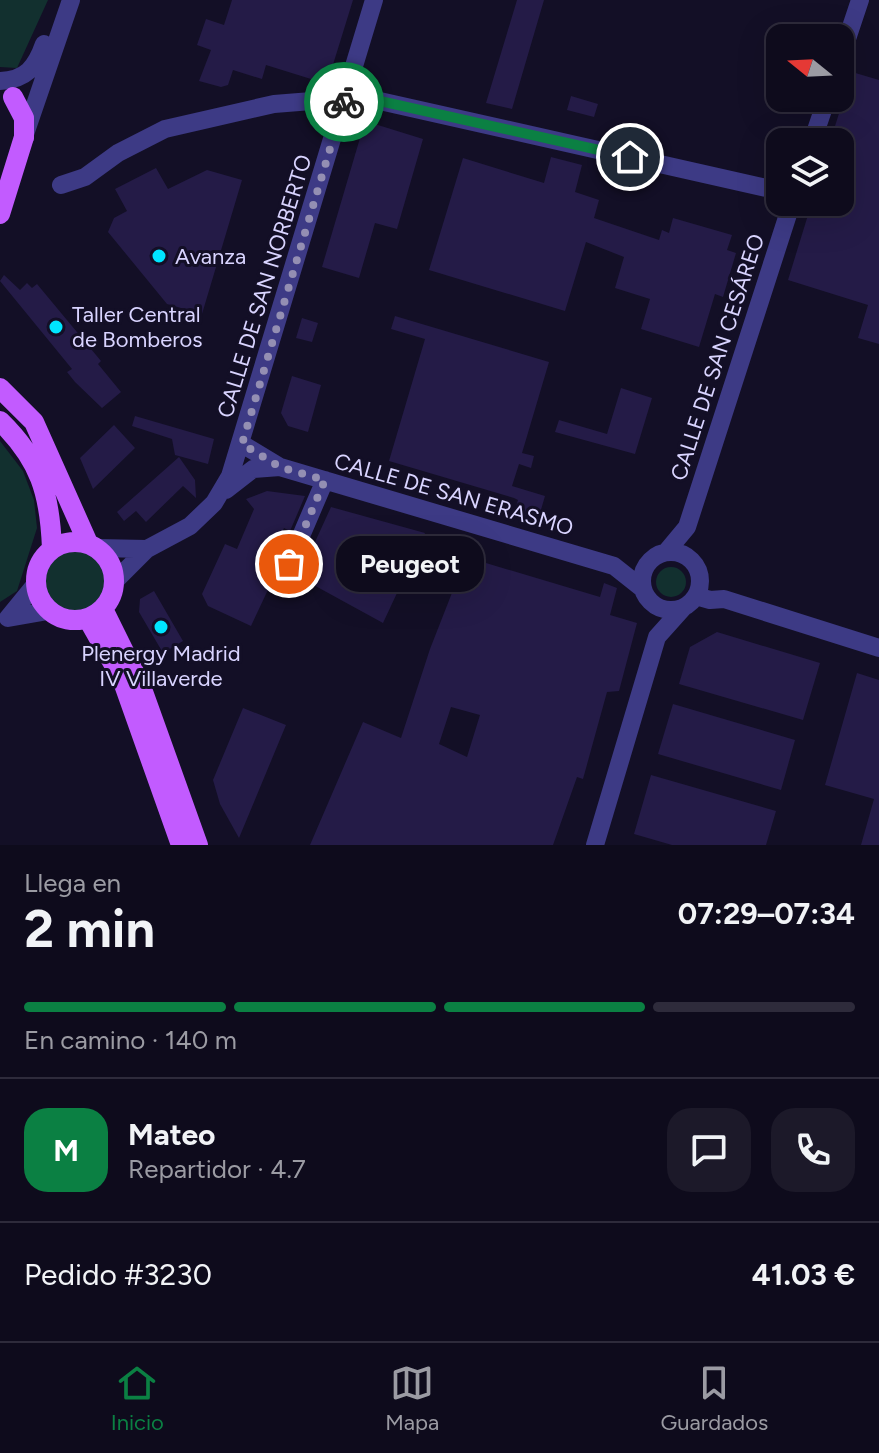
<!DOCTYPE html>
<html lang="es">
<head>
<meta charset="utf-8">
<style>
	body { margin:0; font-family:Figtree,sans-serif; background:#1c1929; color:#f1f3f6; height:100vh; display:flex; flex-direction:column; font-size:30px; white-space:nowrap }
	* { box-sizing:border-box; margin:0 }
	p { font-size:26px; color:#9b9ba3 }
	.icon { flex:none; width:44px; height:44px; fill:none; stroke:currentColor; stroke-width:2; stroke-linecap:round; stroke-linejoin:round }
	.map { position:relative; height:845px; overflow:hidden }
	.side { display:flex; flex-direction:column; background:#0e0b1c; flex:1 }
	.side>* { flex:none }
	.needle { width:52px; rotate:288deg }
	.buttons { position:absolute; left:766px; top:24px; display:grid; gap:16px }
	.buttons a { display:grid; place-items:center; width:88px; height:88px; border-radius:16px; background:#0e0b1c; box-shadow:0 8px 32px #0002,0 0 0 2px #2e2b3b; font-size:40px }
	.pin { position:absolute; display:grid; place-items:center; width:68px; height:68px; color:#fff; margin:-34px; border:4px solid #fff; border-radius:50%; box-shadow:0 2px 8px #0007 }
	.courier { position:absolute; display:grid; place-items:center; width:80px; height:80px; margin:-40px; border:6px solid #0b8043; border-radius:50%; background:#fff; color:#222; box-shadow:0 2px 10px #0007 }
	.bubble { position:absolute; height:56px; border-radius:24px; background:#0e0b1c; box-shadow:0 8px 32px #0002,0 0 0 2px #2e2b3b; font-size:26px; font-weight:700; line-height:56px; text-align:center }
	.head em { font-style:normal; font-weight:700 }
	.head div { display:flex; flex-direction:column-reverse }
	.head { display:flex; align-items:center; justify-content:space-between; height:136px; padding:0 24px }
	h1 { font-size:52px; font-weight:700; line-height:60px }
	.bar { display:grid; grid-template-columns:repeat(4,1fr); gap:12px 8px; align-content:center; height:96px; padding:0 24px }
	.bar i { height:10px; border-radius:6px; background:#2e2b3b }
	.bar .on { background:#0b8043 }
	.bar p { grid-column:span 4 }
	.line { display:flex; align-items:center; gap:20px; padding:0 24px; border-top:2px solid #2e2b3b }
	.line div { flex:1 }
	.round { display:grid; place-items:center; flex:none; width:84px; height:84px; border-radius:24px; background:#1c1929 }
	.menu { display:flex; justify-content:space-around; align-items:center; height:112px; border-top:2px solid #2e2b3b; background:#0e0b1c; font-size:22px; color:#9b9ba3 }
	.menu a { display:grid; justify-items:center; gap:4px }
	.menu .on { color:#0b8043 }
	.map>svg:first-child { display:block }
	.green { fill:#12302f }
	.building { fill:#241b47; fill-rule:evenodd }
	.lines { fill:none; stroke-linecap:round; stroke-linejoin:round }
	.minor { stroke:#3d3a85; stroke-width:18 }
	.major { stroke:#c25bff; stroke-width:20 }
	.minor-bridge { stroke:#3d3a85; stroke-width:18 }
	.major-bridge { stroke:#c25bff; stroke-width:20 }
	.done { stroke:#948fb3; stroke-width:8; stroke-dasharray:0 14.4 }
	.route { stroke:#0b8043; stroke-width:10 }
	.poi-dot { fill:#00e5ff; stroke:#130f26; stroke-width:3 }
	.labels { text-anchor:middle; stroke-width:6; stroke-linejoin:round; paint-order:stroke }
	.poi-label { font-size:22px; fill:#d9d4ff; stroke:#130f26; text-anchor:start }
	.street-label { font-size:22px; fill:#d9d4ff; stroke:#130f26 }
</style>
</head>
<body>
<div class="map">
<svg width="879" height="845" viewBox="0 0 879 845">
	<rect width="100%" height="100%" fill="#130f26"/>
	<path class="green" d="M0 0H48L17 68 0 67Z
		M0 441 23 471 34 500 37 528 17 591 0 602Z
		M45 582a32 32 0 1 1 64 0a32 32 0 1 1-64 0Z
		M656 582a15 15 0 1 1 30 0a15 15 0 1 1-30 0Z"/>
	<path class="building" d="M232 0H353L327 84 266 65 262 79 233 70 228 85 221 87 199 81 211 50 197 45 206 19 224 25Z
		M517 0H544L512 109 486 103Z
		M852 72 879 80V344L858 338 868 305 788 280 812 202H840V142H830Z
		M571 96 598 104 594 117 567 110Z
		M365 121 423 139 397 229 375 223 359 278 322 267Z
		M551 157 582 165 575 192 599 200 594 218 659 240 662 230 669 233 673 218 732 235 727 250 736 253 723 297 715 294 699 347 641 329 650 299 615 288 624 257 586 242 565 311 429 270 463 158 544 183Z
		M156 168 168 189 207 170 242 180 202 314 167 304 108 232 114 218 127 211 115 189Z
		M4 275 20 290 27 283 32 288 37 284 101 361 98 364 121 392 102 408 75 382 67 372 72 369 0 281Z
		M395 316 549 362 522 453 534 456 531 468 519 464 512 486 545 496 538 520 514 513 518 500 514 498 389 461 425 339 391 329Z
		M302 318 318 323 312 342 296 338Z
		M292 376 321 385 308 432 288 426 281 413Z
		M621 388 652 398 635 454 555 432 559 420 607 434Z
		M135 416 214 439 208 464 175 455 172 439 132 426Z
		M114 425 135 448 93 489 80 458Z
		M179 457 195 480 196 498 183 486 146 522 136 511 124 521 117 512Z
		M267 491 305 496 290 531 284 528 263 573 274 577 251 626 208 606 202 594 225 544 237 549 254 509 246 499Z
		M331 507 425 533 383 623 299 577Z
		M466 557 600 597 604 583 617 588 610 615 637 623 619 691 607 692 583 779 577 777 553 845H310L363 722 401 738 430 649ZM451 707 480 715 467 757 439 744Z
		M154 591 183 641 163 653 139 612 140 599Z
		M717 632 820 663 803 720 679 684 690 647Z
		M857 673 879 680V845H861L874 799 825 785Z
		M673 704 795 740 781 790 658 754Z
		M243 708 286 725 239 838 220 804 213 780Z
		M651 775 776 811 766 845H672L634 834Z"/>
	<g class="lines">
		<path class="minor" d="M840 60 860 0
			M812 142 827 98
			M61 185 85 177 118 153 165 129 274 104 362 97 780 191
			M242 444 280 467 614 566 643 589
			M226 490 253 469 280 467
			M97 548 147 549
			M667 551 687 527 792 202
			M642 581a29 29 0 1 1 58 0a29 29 0 1 1-58 0Z
			M289 564 325 480
			M115 581 147 549 190 526 214 503 230 476 374 0
			M35 585 8 618 48 611
			M696 596 710 600 724 599 879 648
			M595 845 657 637 683 608"/>
		<path class="major" d="M0 214 24 137
			M0 388 34 422 88 543
			M0 421C40 460 50 493 52 549
			M36 581a39 39 0 1 1 78 0a39 39 0 1 1-78 0Z
			M103 609 141 686 198 845
			M88 619 122 679 181 845"/>
		<path class="minor-bridge" d="M0 81C26 80 36 67 44 44
			M25 134 71 0"/>
		<path class="major-bridge" d="M13 97 24 118V137"/>
	</g>
	<g class="lines">
		<path class="done" d="M289 564 325 480 280 467 242 444 344 102"/>
		<path class="route" d="M344 102 345 98 362 97 630 157"/>
	</g>
	<g class="poi-dot">
		<circle cx="159" cy="256" r="8"/>
		<circle cx="56" cy="327" r="8"/>
		<circle cx="161" cy="627" r="8"/>
	</g>
	<g class="labels">
		<g class="poi-label">
			<text x="175" y="264">Avanza</text>
			<text x="72" y="322">Taller Central<tspan x="72" dy="25">de Bomberos</tspan></text>
			<text x="161" y="661" text-anchor="middle">Plenergy Madrid<tspan x="161" dy="25">IV Villaverde</tspan></text>
		</g>
		<g class="street-label">
			<text transform="translate(264 286) rotate(-73)" y="8">CALLE DE SAN NORBERTO</text>
			<text transform="translate(717 357) rotate(-72)" y="8">CALLE DE SAN CESÁREO</text>
			<text transform="translate(454 494) rotate(16)" y="8">CALLE DE SAN ERASMO</text>
		</g>
	</g>
</svg>
<div class="buttons">
<a><svg class="needle" viewBox="-14 -14 28 28"><path d="M0-13l5 13h-10z" fill="#e53935"/><path d="M0 13l5-13h-10z" fill="#9b9ba3"/></svg></a>
<a><svg class="icon" aria-label="layers" viewBox="0 0 24 24"><path d="M12 4l9 5-9 5-9-5zM3 14l9 5 9-5"/></svg></a>
</div>
<div class="pin" style="left:289px;top:564px;background:#ea580c"><svg class="icon" aria-label="bag" viewBox="0 0 24 24"><path d="M5 8h14l-1 12H6zM9 8a3 3 0 0 1 6 0"/></svg></div>
<div class="pin" style="left:630px;top:157px;background:#1f2937"><svg class="icon" aria-label="home" viewBox="0 0 24 24"><path d="M3 11l9-7 9 7M6 9v11h12V9"/></svg></div>
<div class="courier" style="left:344px;top:102px"><svg class="icon" aria-label="bike" viewBox="0 0 24 24"><circle cx="6" cy="16" r="4"/><circle cx="18" cy="16" r="4"/><path d="M6 16l4-8h5l3 8M10 8l3 8H6M13 5h3"/></svg></div>
<div class="bubble" style="left:336px;top:536px;width:148px">Peugeot</div>
</div>
<section class="side">
<div class="head"><div><h1>2 min</h1><p>Llega en</p></div><em>07:29–07:34</em></div>
<div class="bar"><i class="on"></i><i class="on"></i><i class="on"></i><i></i><p>En camino · 140 m</p></div>
<div class="line" style="height:144px"><b class="round" style="background:#0b8043;color:#fff">M</b><div><b>Mateo</b><p>Repartidor · 4.7</p></div><a class="round"><svg class="icon" aria-label="chat" viewBox="0 0 24 24"><path d="M4 5h16v11H9l-5 4z"/></svg></a><a class="round"><svg class="icon" aria-label="phone" viewBox="0 0 24 24"><path d="M5 4h4l2 5-3 2q2 4 5 5l2-3 5 2v4C11 20 4 13 5 4z"/></svg></a></div>
<div class="line" style="height:104px"><div>Pedido #3230</div><b>41.03 €</b></div>
</section>
<nav class="menu">
<a class="on"><svg class="icon" aria-label="home" viewBox="0 0 24 24"><path d="M3 11l9-7 9 7M6 9v11h12V9"/></svg>Inicio</a>
<a><svg class="icon" aria-label="map" viewBox="0 0 24 24"><path d="M3 6l6-2 6 2 6-2v14l-6 2-6-2-6 2zM9 4v14M15 6v14"/></svg>Mapa</a>
<a><svg class="icon" aria-label="saved" viewBox="0 0 24 24"><path d="M7 4h10v16l-5-4-5 4z"/></svg>Guardados</a>
</nav>
</body>
</html>
